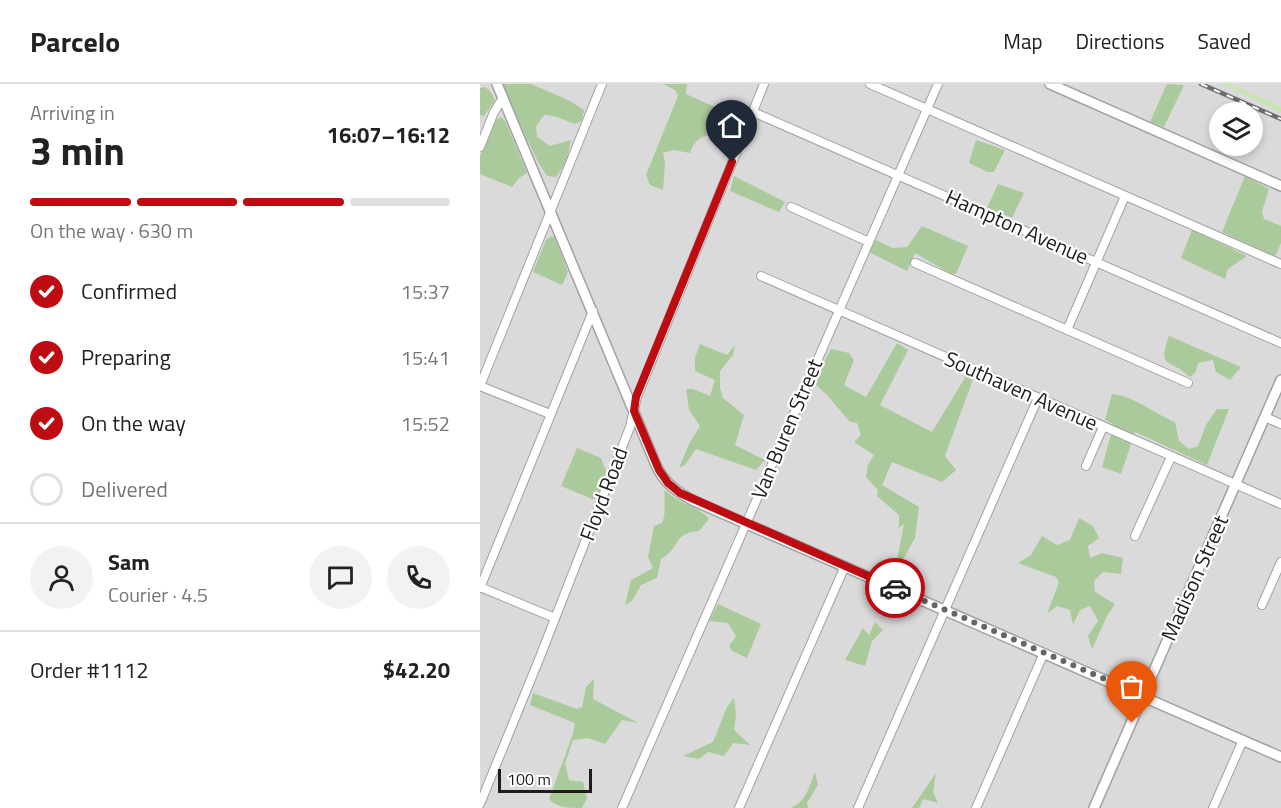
<!DOCTYPE html>
<html lang="en">
<head>
<meta charset="utf-8">
<style>
	body { margin:0; font-family:"Titillium Web",sans-serif; background:#f2f2f2; color:#222; height:100vh; display:flex; flex-direction:column; font-size:22px; white-space:nowrap }
	* { box-sizing:border-box; margin:0 }
	p { font-size:20px; color:#767676 }
	.icon { flex:none; width:33px; height:33px; fill:none; stroke:currentColor; stroke-width:2; stroke-linecap:round; stroke-linejoin:round }
	.map { position:relative; flex:1; overflow:hidden }
	.panel { display:flex; flex-direction:column; background:#fff; width:480px }
	.panel>* { flex:none }
	.tools { position:absolute; left:729px; top:18px; display:grid; gap:12px }
	.tools a { display:grid; place-items:center; width:54px; height:54px; border-radius:50%; background:#fff; box-shadow:0 3px 9px #0003; font-size:30px }
	.scale { position:absolute; left:18px; bottom:15px; width:94px; box-sizing:border-box; padding-left:6px; border:3px solid #1d1d1d; border-top:0; font-size:16px; line-height:21px; white-space:nowrap; color:#1d1d1d; -webkit-text-stroke:4px #fff; paint-order:stroke }
	.pin { position:absolute; display:grid; place-items:center; width:51px; height:51px; color:#fff; margin:-62px -26px; border-radius:50% 50% 50% 0; rotate:-45deg; box-shadow:0 0 6px #0007 }
	.pin .icon { rotate:45deg }
	.courier { position:absolute; display:grid; place-items:center; width:60px; height:60px; margin:-30px; border:4px solid #bd0d12; border-radius:50%; background:#fff; color:#222; box-shadow:0 2px 8px #0007 }
	.summary em { font-style:normal; font-weight:700 }
	.summary div { display:flex; flex-direction:column-reverse }
	.summary { display:flex; align-items:center; justify-content:space-between; height:102px; padding:0 30px }
	h1 { font-size:39px; font-weight:700; line-height:45px }
	.bar { display:grid; grid-template-columns:repeat(4,1fr); gap:9px 6px; align-content:center; height:72px; padding:0 30px }
	.bar i { height:8px; border-radius:4px; background:#e0e0e0 }
	.bar .active { background:#bd0d12 }
	.bar p { grid-column:span 4 }
	.line { display:flex; align-items:center; gap:15px; padding:0 30px; border-top:2px solid #e0e0e0 }
	.line div { flex:1 }
	.round { display:grid; place-items:center; flex:none; width:63px; height:63px; border-radius:32px; background:#f2f2f2 }
	ol { padding:0 30px; list-style:none }
	li { display:flex; align-items:center; gap:18px; height:66px }
	li p { margin-inline-start:auto }
	li .icon { padding:6px; border-radius:50%; background:#bd0d12; color:#fff; stroke-width:4 }
	li:last-child { color:#767676 }
	li i { width:33px; height:33px; border:3px solid #e0e0e0; border-radius:50% }
	header { display:flex; align-items:center; gap:36px; box-sizing:border-box; height:84px; padding:0 30px; background:#fff; border-bottom:2px solid #e0e0e0 }
	header strong { font-size:28px }
	nav { display:flex; gap:33px; margin-inline-start:auto; font-size:21px }
	main { display:flex; flex:1; min-height:0 }
	.map>svg:first-child { display:block }
	.residential { fill:#dbdada; fill-rule:evenodd }
	.grass { fill:#cae5ac }
	.forest { fill:#aaca9b }
	.lines { fill:none; stroke-linecap:round; stroke-linejoin:round }
	.minor-casing { stroke:#a1a1a1; stroke-width:10 }
	.tertiary-casing { stroke:#a1a1a1; stroke-width:12 }
	.minor { stroke:#fff; stroke-width:8 }
	.tertiary { stroke:#fff; stroke-width:9 }
	.rail-casing { stroke:#6b6b6b; stroke-width:4.5 }
	.rail { stroke:#fff; stroke-width:2; stroke-dasharray:7; stroke-linecap:butt }
	.done { stroke:#666563; stroke-width:6; stroke-dasharray:0 10.8 }
	.route { stroke:#bd0d12; stroke-width:8 }
	.labels { text-anchor:middle; stroke-width:4.5; stroke-linejoin:round; paint-order:stroke }
	.street-label { font-size:21px; fill:#1d1d1d; stroke:#fff }
</style>
</head>
<body>
<header>
<strong>Parcelo</strong>
<nav><a>Map</a><a>Directions</a><a>Saved</a></nav>
</header>
<main>
<section class="panel">
<div class="summary"><div><h1>3 min</h1><p>Arriving in</p></div><em>16:07–16:12</em></div>
<div class="bar"><i class="active"></i><i class="active"></i><i class="active"></i><i></i><p>On the way · 630 m</p></div>
<ol>
<li><svg class="icon" aria-label="check" viewBox="0 0 24 24"><path d="M5 12l5 5 9-10"/></svg>Confirmed<p>15:37</p></li>
<li><svg class="icon" aria-label="check" viewBox="0 0 24 24"><path d="M5 12l5 5 9-10"/></svg>Preparing<p>15:41</p></li>
<li><svg class="icon" aria-label="check" viewBox="0 0 24 24"><path d="M5 12l5 5 9-10"/></svg>On the way<p>15:52</p></li>
<li><i></i>Delivered</li>
</ol>
<div class="line" style="height:108px"><a class="round"><svg class="icon" aria-label="person" viewBox="0 0 24 24"><circle cx="12" cy="8" r="4"/><path d="M4 21q1-7 8-7t8 7"/></svg></a><div><b>Sam</b><p>Courier · 4.5</p></div><a class="round"><svg class="icon" aria-label="chat" viewBox="0 0 24 24"><path d="M4 5h16v11H9l-5 4z"/></svg></a><a class="round"><svg class="icon" aria-label="phone" viewBox="0 0 24 24"><path d="M5 4h4l2 5-3 2q2 4 5 5l2-3 5 2v4C11 20 4 13 5 4z"/></svg></a></div>
<div class="line" style="height:78px"><div>Order #1112</div><b>$42.20</b></div>
</section>
<div class="map">
<svg width="801" height="724" viewBox="0 0 801 724">
	<rect width="100%" height="100%" fill="#eeeae4"/>
	<path class="residential" d="M0 0H801V724H0ZM740 28H772V62H740Z"/>
	<path class="grass" d="M741 0H749L801 23V28Z"/>
	<path class="forest" d="M21 0H51L90 17 104 26 102 36 96 40C84 37 77 31 64 31L56 42 57 53 70 62 91 56 86 79 76 93 67 92 58 78Z
		M183 0H207L206 10 259 34 263 40 248 68H246L234 50C220 52 215 56 210 69L193 66 183 69 185 80 183 106 170 101 166 91 198 12 195 6Z
		M687 0 704 1 684 43 670 38Z
		M5 3 10 7 15 16 4 32 0 31V4Z
		M21 33 25 37 47 89 39 94 32 103 0 90V72L16 36Z
		M496 56 525 66 514 88H507L489 79Z
		M254 92 305 118 299 128 250 107Z
		M765 92 789 105 782 127 784 135 801 142V159L795 172 742 148Z
		M518 100 544 109 532 134 507 124Z
		M442 142 488 162 476 190H471L435 169 427 187 387 167 396 156 413 164 427 163Z
		M712 146 767 172 748 185 745 195 701 174Z
		M71 152 75 154 88 188 82 201 53 188 66 156Z
		M689 252 761 283 750 296 736 288 733 276 718 279 716 288 710 293C690 274 677 286 689 252Z
		M417 259 428 266 400 321 452 348 486 292 493 295 465 372 476 386 462 398 412 378 402 401 439 423 435 454 414 492 424 440 419 444V431L397 412 398 406 386 393 388 381 394 371 374 358 381 351 377 339 370 338 347 311 333 298 351 265 369 269 374 276 364 301 386 313Z
		M220 260 247 271 255 261 253 271 240 287V304L243 314 264 331 255 361 285 376 276 386 216 365 205 381 199 384 209 360 220 342 209 326 206 305H213L230 312 235 296 215 287V274Z
		M632 310C655 312 674 330 695 338L699 357 709 365 718 362 726 341 737 325H749L727 381 655 348 641 390 622 383 634 340 625 336Z
		M97 364 121 374 124 383 129 389 119 414 112 415 81 402Z
		M185 406C198 420 217 421 229 435L219 447C192 449 201 464 181 475L177 494 161 501 152 517 145 521 151 496 173 484 168 473 174 442 182 439C187 428 183 417 185 406Z
		M599 434 613 442 619 454 608 462 610 474 622 469 643 474 641 490 623 488 614 497 615 508 635 520 627 532 612 565 608 552 618 537 610 522 600 526 593 541 590 526 577 522 567 530 579 498 576 493 538 479 551 471 562 452 577 461 590 456Z
		M238 520 281 540 267 574 252 567 249 562 256 552 248 539 229 537Z
		M395 538 403 546 392 557 385 582 365 576 383 544 389 551Z
		M114 595 113 615 158 639 142 636 125 660 108 654 93 656 85 680 89 696 103 698 107 714 102 724C90 724 76 724 69 715L93 650 95 639 50 621 53 609 97 625 102 623 106 603Z
		M254 614 256 631 254 646 270 661 253 659 244 672 228 668 219 675 203 672 233 658 247 623Z
		M335 688 338 701 327 719 328 724H310C325 720 330 701 335 688Z
		M456 689 453 708 458 719 443 715 439 724H432Z"/>
	<g class="lines">
		<defs>
			<path id="minor" d="M390 0 801 180
				M273 28 801 259
				M0 63 14 28 23 14
				M311 123 389 158
				M435 179 708 299
				M281 192 801 420
				M587 246 645 112
				M0 302 122 0
				M0 302 70 330
				M785 333 801 340
				M606 382 623 343
				M655 452 691 373
				M0 503 75 534
				M0 504 113 227
				M782 521 801 478
				M0 720 58 578 150 343 157 313 284 0
				M142 724 458 0
				M259 724 365 482
				M378 724 558 314
				M496 724 564 569
				M733 724 763 656"/>
			<path id="tertiary" d="M17 0 176 381C184 399 197 408 214 417L801 673
				M570 0 801 102
				M614 724 801 296"/>
		</defs>
		<use href="#minor" class="minor-casing"/>
		<use href="#tertiary" class="tertiary-casing"/>
		<use href="#minor" class="minor"/>
		<use href="#tertiary" class="tertiary"/>
		<defs>
			<path id="rail" d="M721 0 801 35"/>
		</defs>
		<use href="#rail" class="rail-casing"/>
		<use href="#rail" class="rail"/>
	</g>
	<g class="lines">
		<path class="done" d="M415 504 664 612 652 639"/>
		<path class="route" d="M252 78 156 313 154 327 179 386 188 399 200 409 415 504"/>
	</g>
	<g class="labels">
		<g class="street-label">
			<text transform="translate(537 143) rotate(24)" y="7">Hampton Avenue</text>
			<text transform="translate(541 307) rotate(24)" y="7">Southaven Avenue</text>
			<text transform="translate(307 345) rotate(-67)" y="7">Van Buren Street</text>
			<text transform="translate(124 410) rotate(-69)" y="7">Floyd Road</text>
			<text transform="translate(715 494) rotate(-66)" y="7">Madison Street</text>
		</g>
	</g>
</svg>
<div class="tools">
<a><svg class="icon" aria-label="layers" viewBox="0 0 24 24"><path d="M12 4l9 5-9 5-9-5zM3 14l9 5 9-5"/></svg></a>
</div>
<div class="scale">100 m</div>
<div class="pin" style="left:652px;top:639px;background:#ea580c"><svg class="icon" aria-label="bag" viewBox="0 0 24 24"><path d="M5 8h14l-1 12H6zM9 8a3 3 0 0 1 6 0"/></svg></div>
<div class="pin" style="left:252px;top:78px;background:#1f2937"><svg class="icon" aria-label="home" viewBox="0 0 24 24"><path d="M3 11l9-7 9 7M6 9v11h12V9"/></svg></div>
<div class="courier" style="left:415px;top:504px"><svg class="icon" aria-label="car" viewBox="0 0 24 24"><path d="M5 17H2v-5l4-1 3-4h7l3 4 3 1v5h-3M9 17h6M6 11h13"/><circle cx="7" cy="17" r="2"/><circle cx="17" cy="17" r="2"/></svg></div>
</div>
</main>
</body>
</html>
